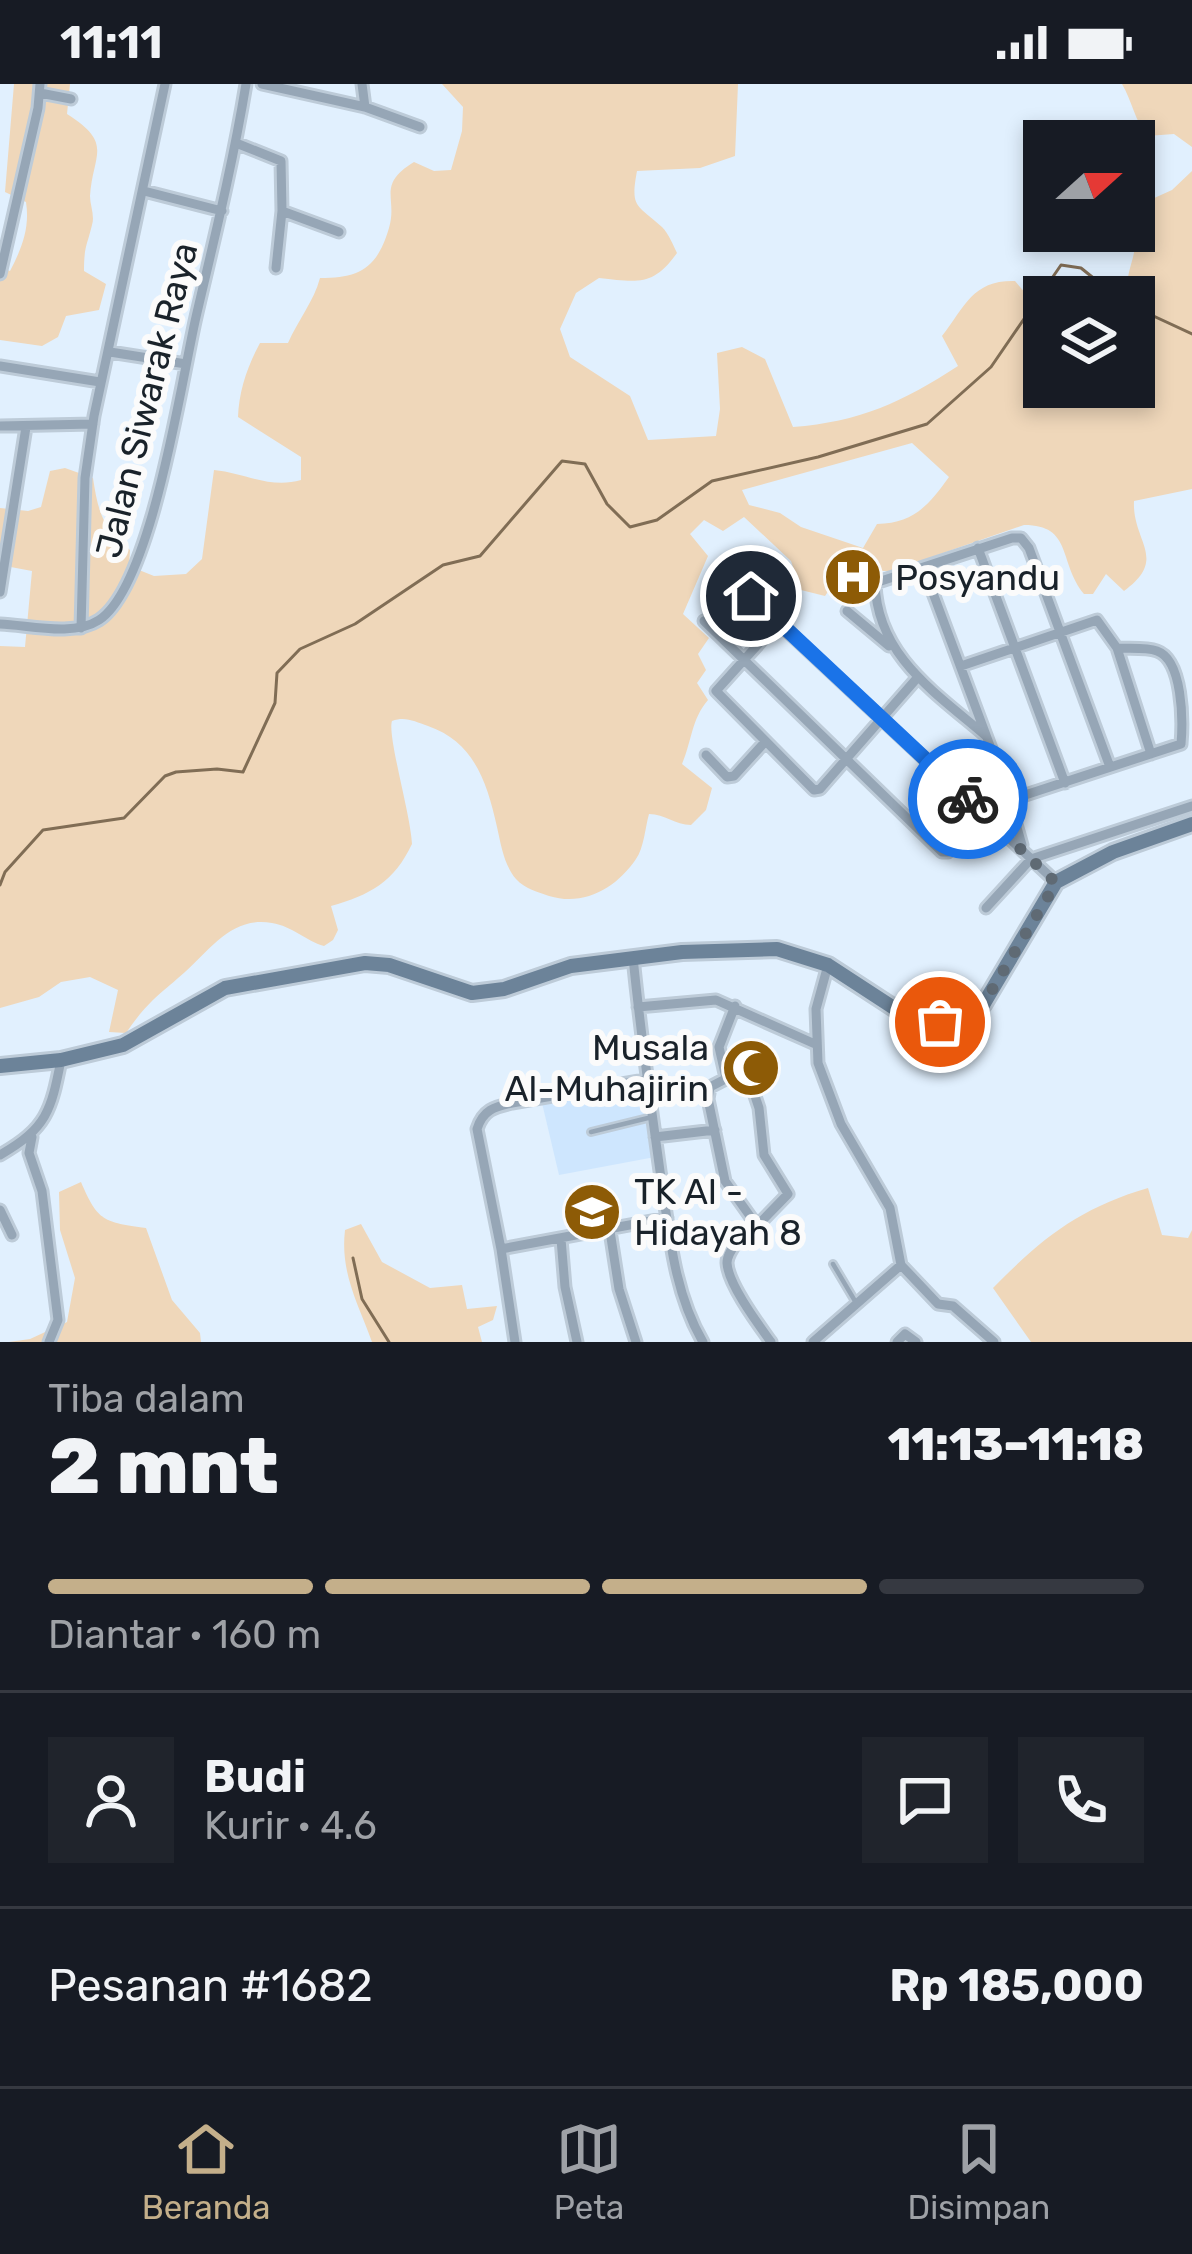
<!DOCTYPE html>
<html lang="id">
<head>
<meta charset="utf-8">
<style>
	body { margin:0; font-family:Rubik,sans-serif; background:#20242c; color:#f1f3f6; height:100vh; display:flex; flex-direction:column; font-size:45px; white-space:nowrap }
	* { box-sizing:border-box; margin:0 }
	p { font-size:39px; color:#9ea1a6 }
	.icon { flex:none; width:66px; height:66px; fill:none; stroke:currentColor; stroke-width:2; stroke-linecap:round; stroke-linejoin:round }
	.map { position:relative; height:1258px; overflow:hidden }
	.details { display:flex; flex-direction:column; background:#171b24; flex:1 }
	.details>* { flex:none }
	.needle { width:78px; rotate:69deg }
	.controls { position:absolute; left:1023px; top:36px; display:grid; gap:24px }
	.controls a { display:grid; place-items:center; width:132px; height:132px; border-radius:0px; background:#171b24; box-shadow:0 6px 18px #0003; font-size:60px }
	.pin { position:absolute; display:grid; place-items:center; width:102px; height:102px; color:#fff; margin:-51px; border:6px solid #fff; border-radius:50%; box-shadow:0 3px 12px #0007 }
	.courier { position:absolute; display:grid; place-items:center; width:120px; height:120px; margin:-60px; border:9px solid #1a73e8; border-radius:50%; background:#fff; color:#222; box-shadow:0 3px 15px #0007 }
	.summary em { font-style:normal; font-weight:800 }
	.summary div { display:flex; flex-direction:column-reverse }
	.summary { display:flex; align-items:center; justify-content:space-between; height:204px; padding:0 48px }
	h1 { font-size:78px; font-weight:800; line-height:90px }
	.bar { display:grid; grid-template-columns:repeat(4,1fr); gap:18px 12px; align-content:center; height:144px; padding:0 48px }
	.bar i { height:15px; border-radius:9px; background:#363941 }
	.bar .on { background:#c4af8a }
	.bar p { grid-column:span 4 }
	.line { display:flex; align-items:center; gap:30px; padding:0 48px; border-top:3px solid #363941 }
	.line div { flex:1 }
	.round { display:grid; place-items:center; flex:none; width:126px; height:126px; border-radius:0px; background:#20242c }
	.status { display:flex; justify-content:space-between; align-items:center; height:84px; padding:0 60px; background:#171b24; direction:ltr }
	.status svg { height:33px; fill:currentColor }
	.dock { display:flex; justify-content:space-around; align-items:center; height:168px; border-top:3px solid #363941; background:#171b24; font-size:33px; color:#9ea1a6 }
	.dock a { display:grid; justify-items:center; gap:6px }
	.dock .on { color:#c4af8a }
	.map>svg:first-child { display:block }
	.built { fill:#cee6fe }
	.green { fill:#efd7ba; fill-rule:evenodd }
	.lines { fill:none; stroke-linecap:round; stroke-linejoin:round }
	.stream { stroke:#806d55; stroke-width:3 }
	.lane-casing { stroke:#bdcbd8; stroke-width:10 }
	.street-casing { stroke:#bdcbd8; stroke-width:15 }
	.secondary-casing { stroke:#bdcbd8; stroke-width:20 }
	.lane { stroke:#96a6b6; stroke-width:4.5 }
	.street { stroke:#96a6b6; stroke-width:9 }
	.secondary { stroke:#6c8399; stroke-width:14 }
	.done { stroke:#5f6a74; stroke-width:12; stroke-dasharray:0 21.6 }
	.route { stroke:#1a73e8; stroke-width:15 }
	.labels { text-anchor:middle; stroke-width:12; stroke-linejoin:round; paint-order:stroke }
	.street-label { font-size:36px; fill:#19222a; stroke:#fbfbfb }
	.poi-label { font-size:36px; fill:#19222a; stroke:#fbfbfb; text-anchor:start }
</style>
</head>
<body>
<div class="status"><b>11:11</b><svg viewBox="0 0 49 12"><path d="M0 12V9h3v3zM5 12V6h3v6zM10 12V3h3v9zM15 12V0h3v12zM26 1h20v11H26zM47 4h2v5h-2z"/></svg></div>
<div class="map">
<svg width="1192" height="1258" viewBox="0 0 1192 1258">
	<rect width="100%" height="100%" fill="#e1f0fe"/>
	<path class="built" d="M641 998 655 1073 559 1091 542 1019Z"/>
	<path class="green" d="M14 0H70L67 30C114 60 93 69 90 112 90 121 95 132 92 141 87 162 84 162 84 187L106 200 99 226 66 232 58 253 42 262 0 256V183L10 187C22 164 30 144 26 118L5 108Z
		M442 0H738L735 72 700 84 637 87C630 125 637 120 662 143 669 150 673 161 677 169 653 203 637 198 599 194L576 209 560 245 570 273 630 312 648 356 716 352 720 325 717 269 742 263 765 275 793 343C859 338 903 318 958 282L942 252C966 221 973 196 1015 197L1044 231V303H1134V262L1152 247 1134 225V213H1129C1124 192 1133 181 1135 162 1137 147 1136 134 1141 120L1172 106 1192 87V405L1134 417C1132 458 1169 474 1124 507L1106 490 1093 510H1084C1058 478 1073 441 1024 441L891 487H842L825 512 801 506 791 477 744 433 723 447 704 436 690 450 708 472 683 530 709 554 698 570 706 586 697 599 708 616C691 636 692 657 682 680L712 704 706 726 691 741C675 741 665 730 649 730 645 744 644 764 636 775 617 803 585 823 549 812 538 808 525 805 516 795 504 781 501 761 497 743 487 698 474 658 428 642 415 638 406 632 392 637 387 651 411 732 412 760 394 798 370 811 331 822L338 846 333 856 324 862C306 857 292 842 272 839 232 832 211 865 185 888 158 912 148 917 126 949L109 948 118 906 90 893 61 898 39 913 0 924V562L25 563 32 487 0 481V424L28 427 41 423 50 387 65 384 93 394C98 428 103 445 130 466L129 482 154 492 186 490 202 475 214 386C245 389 270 405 301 396V373L238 333C239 307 247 283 260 259H288C298 236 314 217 320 194 359 194 377 185 389 144 398 114 376 101 414 78L434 87 451 86 462 47 463 23ZM912 359 949 393C928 422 914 439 877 440L863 464 801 443 780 429 749 421 742 406Z
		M1122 0H1192V63L1174 50 1147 52C1135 37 1132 17 1122 0Z
		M81 1098C98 1138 104 1138 146 1144L172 1216 200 1249 201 1258H9L30 1255 67 1238 75 1194 60 1146 59 1108Z
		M1148 1104 1162 1151 1188 1154 1192 1146V1258H1031L993 1204C1043 1153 1080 1124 1148 1104Z
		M361 1140 382 1178 430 1204 462 1201 467 1225 497 1222 493 1236 478 1243 482 1258H372C358 1219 340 1189 345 1146Z"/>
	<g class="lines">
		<path class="stream" d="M1134 223 1192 250
			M0 801 5 788 43 746 124 734 165 692 176 688 217 685 243 688 275 619 277 589 300 565 355 540 443 481 480 472 562 377 585 380 607 420 630 443 657 436 712 397 818 373 927 340 991 283 1061 181 1081 184 1117 213
			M353 1174 362 1215 389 1258"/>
		<defs>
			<path id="lane" d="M591 1048 652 1033
				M833 1180 855 1217"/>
			<path id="street" d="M262 0 365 23 420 43
				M362 0 365 23
				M40 9 71 15
				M236 59 281 77 282 127 339 148
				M144 107 222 127
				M276 184 282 127
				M0 190 38 24 40 0
				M110 268 186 280
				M0 282 100 298
				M0 342 93 340
				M978 464 1065 699
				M924 485 1005 702 1022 761
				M722 486 1056 798
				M0 508 26 343
				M847 527 889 562
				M704 537 942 768H948L984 732 1005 702
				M779 537 716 607 814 706 820 705 918 593
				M0 540C29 541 73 553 99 536 152 501 181 298 196 233 214 156 233 79 246 0
				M81 544 85 394 94 332 165 0
				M961 582 1097 536 1117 564 1151 670
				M986 652C936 609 877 572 875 499L1012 454H1021L1029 464 1110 683
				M706 671 727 693 734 692 764 659
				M1010 716 1181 660C1183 637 1183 576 1157 567 1146 563 1129 565 1117 564
				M986 824 1031 775 1192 722
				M633 873C640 945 650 1015 660 1087 669 1145 673 1207 703 1258
				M828 881 816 925 818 979 841 1040 890 1124 901 1181
				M638 923 716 916 815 960
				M735 990 750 997 759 1024 764 1071 788 1110 757 1142 725 1097 708 1015 710 1003Z
				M726 994 719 963 735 922
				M32 1053 29 1069 42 1107 58 1236 49 1258
				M655 1053 715 1046
				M0 1071C47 1044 51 1027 61 976
				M0 1126 12 1151
				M610 1147 619 1205 636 1258
				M741 1152C736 1160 727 1169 727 1179 728 1200 758 1240 771 1258
				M561 1155 565 1203 577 1258
				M501 1165 477 1045C483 1026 494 1023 512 1019L645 996
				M515 1258 501 1165 667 1134
				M813 1258 901 1181 938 1220 953 1222 994 1258
				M897 1258 905 1250 916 1258"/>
			<path id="secondary" d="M0 982 61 976 123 961 225 904 365 879 389 881 472 909 504 905 571 882 682 868 777 865 828 881 897 926 923 935 949 936 983 921 1056 798 1113 768 1192 740"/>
		</defs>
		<use href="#lane" class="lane-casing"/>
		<use href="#street" class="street-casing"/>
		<use href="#secondary" class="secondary-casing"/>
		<use href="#lane" class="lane"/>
		<use href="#street" class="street"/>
		<use href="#secondary" class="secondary"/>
	</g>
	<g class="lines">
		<path class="done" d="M940 938 983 921 1056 799 968 715"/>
		<path class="route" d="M751 512 968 715"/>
	</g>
	<defs>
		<symbol id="hospital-disc" viewBox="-11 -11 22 22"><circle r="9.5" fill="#8d5b06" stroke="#fbfbfb"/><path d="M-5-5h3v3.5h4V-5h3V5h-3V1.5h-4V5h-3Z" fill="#fff"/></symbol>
		<symbol id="mosque-disc" viewBox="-11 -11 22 22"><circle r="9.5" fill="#8d5b06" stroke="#fbfbfb"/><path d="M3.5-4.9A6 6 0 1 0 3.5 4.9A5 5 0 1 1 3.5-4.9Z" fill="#fff"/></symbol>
		<symbol id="school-disc" viewBox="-11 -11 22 22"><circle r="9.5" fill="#8d5b06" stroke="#fbfbfb"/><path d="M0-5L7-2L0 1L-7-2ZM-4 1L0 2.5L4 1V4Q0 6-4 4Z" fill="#fff"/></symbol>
	</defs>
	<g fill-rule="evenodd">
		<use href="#hospital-disc" x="820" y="460" width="66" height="66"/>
		<use href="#mosque-disc" x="718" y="951" width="66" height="66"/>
		<use href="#school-disc" x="559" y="1095" width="66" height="66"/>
	</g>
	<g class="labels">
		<g class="street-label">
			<text transform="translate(146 316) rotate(-76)" y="13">Jalan Siwarak Raya</text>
		</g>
		<g class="poi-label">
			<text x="895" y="506">Posyandu</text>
			<text x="709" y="976" text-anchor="end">Musala<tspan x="709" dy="41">Al-Muhajirin</tspan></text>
			<text x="634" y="1120">TK Al -<tspan x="634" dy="41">Hidayah 8</tspan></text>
		</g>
	</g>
</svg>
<div class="controls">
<a><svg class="needle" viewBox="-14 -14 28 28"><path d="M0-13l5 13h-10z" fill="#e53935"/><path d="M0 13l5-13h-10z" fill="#9ea1a6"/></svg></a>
<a><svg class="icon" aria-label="layers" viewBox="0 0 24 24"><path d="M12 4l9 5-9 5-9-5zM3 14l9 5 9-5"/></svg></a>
</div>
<div class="pin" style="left:940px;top:938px;background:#ea580c"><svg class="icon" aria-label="bag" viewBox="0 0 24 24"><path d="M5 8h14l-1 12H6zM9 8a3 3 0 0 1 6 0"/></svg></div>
<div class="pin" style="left:751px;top:512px;background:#1f2937"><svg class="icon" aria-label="home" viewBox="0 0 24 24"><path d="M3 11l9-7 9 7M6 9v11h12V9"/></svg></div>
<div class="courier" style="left:968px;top:715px"><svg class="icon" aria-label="bike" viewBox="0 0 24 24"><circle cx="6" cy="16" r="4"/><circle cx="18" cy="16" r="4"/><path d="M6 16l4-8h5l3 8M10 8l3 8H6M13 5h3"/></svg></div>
</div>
<section class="details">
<div class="summary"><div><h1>2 mnt</h1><p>Tiba dalam</p></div><em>11:13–11:18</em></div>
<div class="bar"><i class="on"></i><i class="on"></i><i class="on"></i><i></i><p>Diantar · 160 m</p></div>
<div class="line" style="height:216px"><a class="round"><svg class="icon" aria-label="person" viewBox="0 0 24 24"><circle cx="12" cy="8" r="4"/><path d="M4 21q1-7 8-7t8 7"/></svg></a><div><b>Budi</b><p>Kurir · 4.6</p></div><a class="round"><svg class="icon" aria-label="chat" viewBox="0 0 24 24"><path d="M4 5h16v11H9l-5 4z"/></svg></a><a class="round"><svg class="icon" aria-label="phone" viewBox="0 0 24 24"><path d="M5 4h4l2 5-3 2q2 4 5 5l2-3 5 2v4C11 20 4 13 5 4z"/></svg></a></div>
<div class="line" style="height:156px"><div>Pesanan #1682</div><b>Rp 185,000</b></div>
</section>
<nav class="dock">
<a class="on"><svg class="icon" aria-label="home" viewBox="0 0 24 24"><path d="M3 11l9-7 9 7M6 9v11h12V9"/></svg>Beranda</a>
<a><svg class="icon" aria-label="map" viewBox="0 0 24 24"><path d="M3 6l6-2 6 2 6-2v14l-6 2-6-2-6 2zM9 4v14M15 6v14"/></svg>Peta</a>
<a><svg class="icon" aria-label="saved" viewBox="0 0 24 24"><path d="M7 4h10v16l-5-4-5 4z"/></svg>Disimpan</a>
</nav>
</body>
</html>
